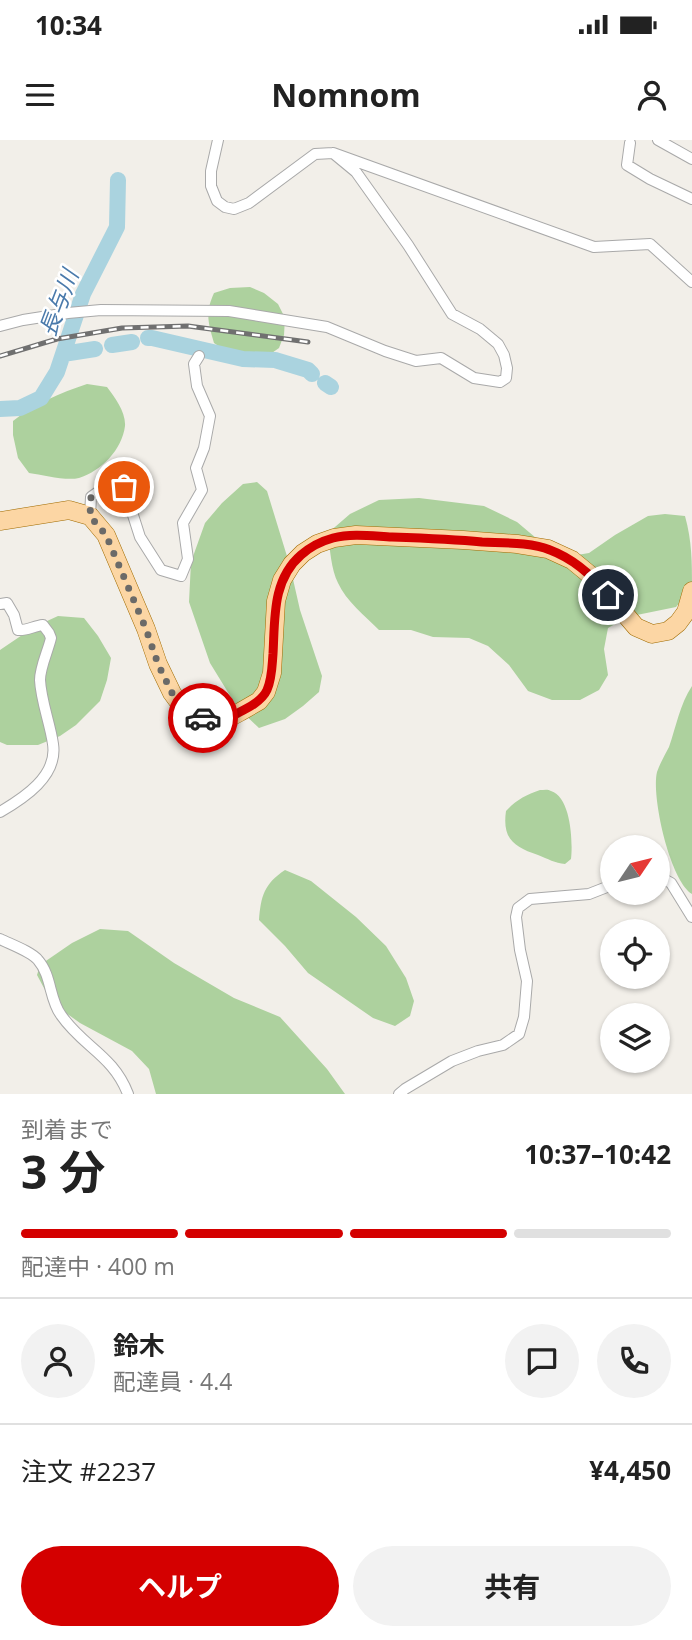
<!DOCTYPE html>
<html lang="ja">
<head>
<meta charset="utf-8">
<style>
	body { margin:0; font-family:"Open Sans","Noto Sans JP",sans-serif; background:#f2f2f2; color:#222; height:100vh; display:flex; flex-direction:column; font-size:26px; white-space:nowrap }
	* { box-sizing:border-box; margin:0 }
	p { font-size:23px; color:#767676 }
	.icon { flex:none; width:38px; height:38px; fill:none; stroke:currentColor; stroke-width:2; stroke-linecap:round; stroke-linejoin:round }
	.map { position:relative; height:954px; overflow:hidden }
	.sheet { display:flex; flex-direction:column; background:#fff; flex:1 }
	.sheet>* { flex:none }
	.needle { width:46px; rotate:55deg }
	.controls { position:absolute; left:600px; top:695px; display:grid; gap:14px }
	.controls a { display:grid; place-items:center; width:70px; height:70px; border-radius:50%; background:#fff; box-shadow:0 2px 5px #0004; font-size:35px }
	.pin { position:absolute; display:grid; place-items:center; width:60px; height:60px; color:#fff; margin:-30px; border:4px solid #fff; border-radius:50%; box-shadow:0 2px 7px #0007 }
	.courier { position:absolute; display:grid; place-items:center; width:70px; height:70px; margin:-35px; border:5px solid #d40000; border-radius:50%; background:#fff; color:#222; box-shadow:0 2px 9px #0007 }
	.summary em { font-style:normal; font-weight:700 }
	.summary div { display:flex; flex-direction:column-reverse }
	.summary { display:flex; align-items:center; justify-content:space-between; height:119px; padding:0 21px }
	h1 { font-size:46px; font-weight:700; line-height:52px }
	.bar { display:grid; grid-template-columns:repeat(4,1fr); gap:10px 7px; align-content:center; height:84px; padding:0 21px }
	.bar i { height:9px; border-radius:5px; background:#e0e0e0 }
	.bar .on { background:#d40000 }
	.bar p { grid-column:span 4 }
	.line { display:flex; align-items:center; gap:18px; padding:0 21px; border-top:2px solid #e0e0e0 }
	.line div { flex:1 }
	.round { display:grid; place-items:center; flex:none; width:74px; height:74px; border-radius:37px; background:#f2f2f2 }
	.cta { display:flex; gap:14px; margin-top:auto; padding:14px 21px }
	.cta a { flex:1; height:80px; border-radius:42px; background:#d40000; color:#fff; font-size:28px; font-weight:700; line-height:80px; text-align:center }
	.cta a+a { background:#f2f2f2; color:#222 }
	.status { display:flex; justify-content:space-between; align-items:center; height:49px; padding:0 35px; background:#fff; direction:ltr }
	.status svg { height:19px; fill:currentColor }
	header { display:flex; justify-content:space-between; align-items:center; height:91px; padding:0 21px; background:#fff; font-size:32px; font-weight:700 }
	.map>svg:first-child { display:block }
	.forest { fill:#add19e }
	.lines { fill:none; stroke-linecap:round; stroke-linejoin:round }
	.river { stroke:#aad3df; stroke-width:16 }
	.street-casing { stroke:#a9a9a9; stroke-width:12 }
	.primary-casing { stroke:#a06b00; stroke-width:19 }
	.street { stroke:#fff; stroke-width:10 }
	.primary { stroke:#fcd6a4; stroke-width:18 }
	.rail-casing { stroke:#707070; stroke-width:5 }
	.rail { stroke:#fff; stroke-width:2.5; stroke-dasharray:8; stroke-linecap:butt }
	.done { stroke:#6b6a68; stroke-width:7; stroke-dasharray:0 12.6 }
	.route { stroke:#d40000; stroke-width:9 }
	.labels { text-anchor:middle; stroke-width:5; stroke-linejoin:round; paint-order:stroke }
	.water-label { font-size:23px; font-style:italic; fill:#4a7aab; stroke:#fff }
</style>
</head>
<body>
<div class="status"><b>10:34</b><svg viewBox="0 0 49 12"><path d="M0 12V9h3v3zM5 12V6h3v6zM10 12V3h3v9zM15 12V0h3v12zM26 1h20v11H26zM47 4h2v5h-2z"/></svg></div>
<header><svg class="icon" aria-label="menu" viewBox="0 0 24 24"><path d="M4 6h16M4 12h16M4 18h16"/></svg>Nomnom<svg class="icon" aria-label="person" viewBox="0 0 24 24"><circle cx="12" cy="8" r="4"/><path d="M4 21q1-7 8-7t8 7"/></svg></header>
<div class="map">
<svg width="692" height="954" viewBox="0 0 692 954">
	<rect width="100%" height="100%" fill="#f2efe9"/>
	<path class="forest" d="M250 147 264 153 278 164 285 178 284 195 279 208 269 215 247 216 229 213 214 203C208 182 205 173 214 153L230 148Z
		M87 244 107 247C115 258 126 272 125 286 122 310 101 331 79 338 66 341 43 335 29 333L18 318 13 295V281C36 263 60 253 87 244Z
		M257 342 267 351 290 426 300 470 322 536 319 552 303 566 285 579 259 588 237 567 210 523 189 462 191 422 205 383 222 363 243 344Z
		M419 358 484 366 517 382 542 403 571 416 589 413 615 395 648 376 665 374 685 376C692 401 692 422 692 448L676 467 627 477 608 488 604 509 608 535 599 550 580 560H552L528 551 509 525 488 506 469 498 433 497 411 490H379C365 476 346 461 338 443 331 429 330 409 328 393L350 374 379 360Z
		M58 476 84 478 98 496 111 518 107 540 100 561 76 585 60 596 38 605H7L0 602V510L34 487Z
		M692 546V754C670 741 651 656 657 632 660 623 665 615 669 607 676 587 680 564 692 546Z
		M540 650C544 650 548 649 551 651 571 657 573 702 571 719L565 724C555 723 548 719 538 715 514 707 502 699 506 671 516 660 526 655 540 650Z
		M285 730 311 741 356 777 386 806 406 838 414 861 410 876 395 886 373 878 308 833 285 806 259 780C261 756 264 744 285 730Z
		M100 789 128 791 174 823 234 858 280 877 327 929 345 954H156L149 929 132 911 80 883 52 863 37 835 40 825 72 803Z"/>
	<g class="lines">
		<path class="river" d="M148 198H152L243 219 275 220 308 230 312 234
			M112 205 132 202
			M63 214 95 209
			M325 243 331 247
			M0 269 20 268 41 258 57 232 83 154 117 87 118 40"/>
		<defs>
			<path id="street" d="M218 0 211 31V46L217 61 225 67 234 69 249 63 315 14 333 13 594 107 650 104 692 142
				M658 0 692 19
				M630 3 627 25 650 39 692 59
				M0 186 23 180 68 173 101 170 229 171 327 187 385 211 416 221 441 218 474 238 500 242 506 238 507 228 504 215 498 204 480 189 452 174 408 105 356 32 333 13
				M90 376 91 357 108 345 124 347 140 397 161 430 181 436 188 419 183 383 202 350 196 328 204 308 210 276 197 246 194 224 199 216
				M0 464 7 463 14 475 18 490C26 491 34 486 43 485L49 493 51 498C48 511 40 527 40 540 41 561 50 583 53 604 58 636 24 658 0 672
				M658 736 671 743 692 777
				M0 799C10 804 32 812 38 820 52 836 49 859 61 875 83 907 113 915 128 954
				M399 954 405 949 452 921 478 911 503 905 519 894 524 877 527 841 520 810 516 777 518 768 530 759 589 754 612 745"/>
			<path id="primary" d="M0 381 69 370 90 376 106 395 146 489 158 524 172 553 183 568 196 576 210 581 227 579 240 572 259 561 266 552 272 533 276 461 282 440 292 424 303 413 317 404 334 398 356 395 463 400 517 404 548 409 572 420 595 439 636 487 652 494 668 491 678 483 686 472 692 451"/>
		</defs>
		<use href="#street" class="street-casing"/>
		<use href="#primary" class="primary-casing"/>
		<use href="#street" class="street"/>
		<use href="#primary" class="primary"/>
		<defs>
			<path id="rail" d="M0 216 57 199 122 188 188 186 308 202"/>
		</defs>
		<use href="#rail" class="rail-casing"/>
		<use href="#rail" class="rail"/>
	</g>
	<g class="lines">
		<path class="done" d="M124 347 108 345 91 357 90 376 106 395 146 489 158 524 172 553 183 568 196 576 203 578"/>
		<path class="route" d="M203 578C215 582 227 579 238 573 248 568 262 561 267 550 272 539 272 526 273 514 275 479 272 440 301 415 310 407 322 401 333 398 352 393 372 396 392 397 422 398 452 399 482 402 503 403 531 402 550 410 574 419 592 435 608 455"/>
	</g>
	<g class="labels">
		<g class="water-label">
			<text transform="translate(59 163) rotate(-69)" y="8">長与川</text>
		</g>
	</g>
</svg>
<div class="controls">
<a><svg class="needle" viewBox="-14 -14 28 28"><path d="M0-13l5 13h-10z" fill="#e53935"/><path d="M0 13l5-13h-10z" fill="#767676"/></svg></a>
<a><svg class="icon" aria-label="locate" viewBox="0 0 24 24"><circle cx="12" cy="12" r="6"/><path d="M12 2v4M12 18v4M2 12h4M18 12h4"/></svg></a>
<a><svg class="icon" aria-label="layers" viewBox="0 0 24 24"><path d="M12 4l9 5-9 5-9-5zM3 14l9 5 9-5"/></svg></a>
</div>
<div class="pin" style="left:124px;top:347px;background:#ea580c"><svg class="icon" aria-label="bag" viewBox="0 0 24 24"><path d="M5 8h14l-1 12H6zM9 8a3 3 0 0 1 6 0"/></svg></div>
<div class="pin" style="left:608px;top:455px;background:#1f2937"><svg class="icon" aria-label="home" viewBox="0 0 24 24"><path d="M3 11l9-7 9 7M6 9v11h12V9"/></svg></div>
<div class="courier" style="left:203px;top:578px"><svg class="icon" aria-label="car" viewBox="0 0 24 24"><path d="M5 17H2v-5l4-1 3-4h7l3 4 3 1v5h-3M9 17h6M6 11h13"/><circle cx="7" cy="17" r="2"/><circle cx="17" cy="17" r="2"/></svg></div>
</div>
<section class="sheet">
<div class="summary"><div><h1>3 分</h1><p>到着まで</p></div><em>10:37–10:42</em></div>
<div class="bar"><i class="on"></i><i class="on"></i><i class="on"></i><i></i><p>配達中 · 400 m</p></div>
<div class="line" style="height:126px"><a class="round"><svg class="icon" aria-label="person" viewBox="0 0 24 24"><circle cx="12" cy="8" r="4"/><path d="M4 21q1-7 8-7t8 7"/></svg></a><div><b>鈴木</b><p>配達員 · 4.4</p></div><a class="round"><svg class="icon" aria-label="chat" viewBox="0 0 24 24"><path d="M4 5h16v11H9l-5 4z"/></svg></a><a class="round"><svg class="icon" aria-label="phone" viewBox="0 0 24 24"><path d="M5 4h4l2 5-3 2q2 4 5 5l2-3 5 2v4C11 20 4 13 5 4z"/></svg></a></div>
<div class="line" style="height:91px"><div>注文 #2237</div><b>¥4,450</b></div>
<div class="cta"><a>ヘルプ</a><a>共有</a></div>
</section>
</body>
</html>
